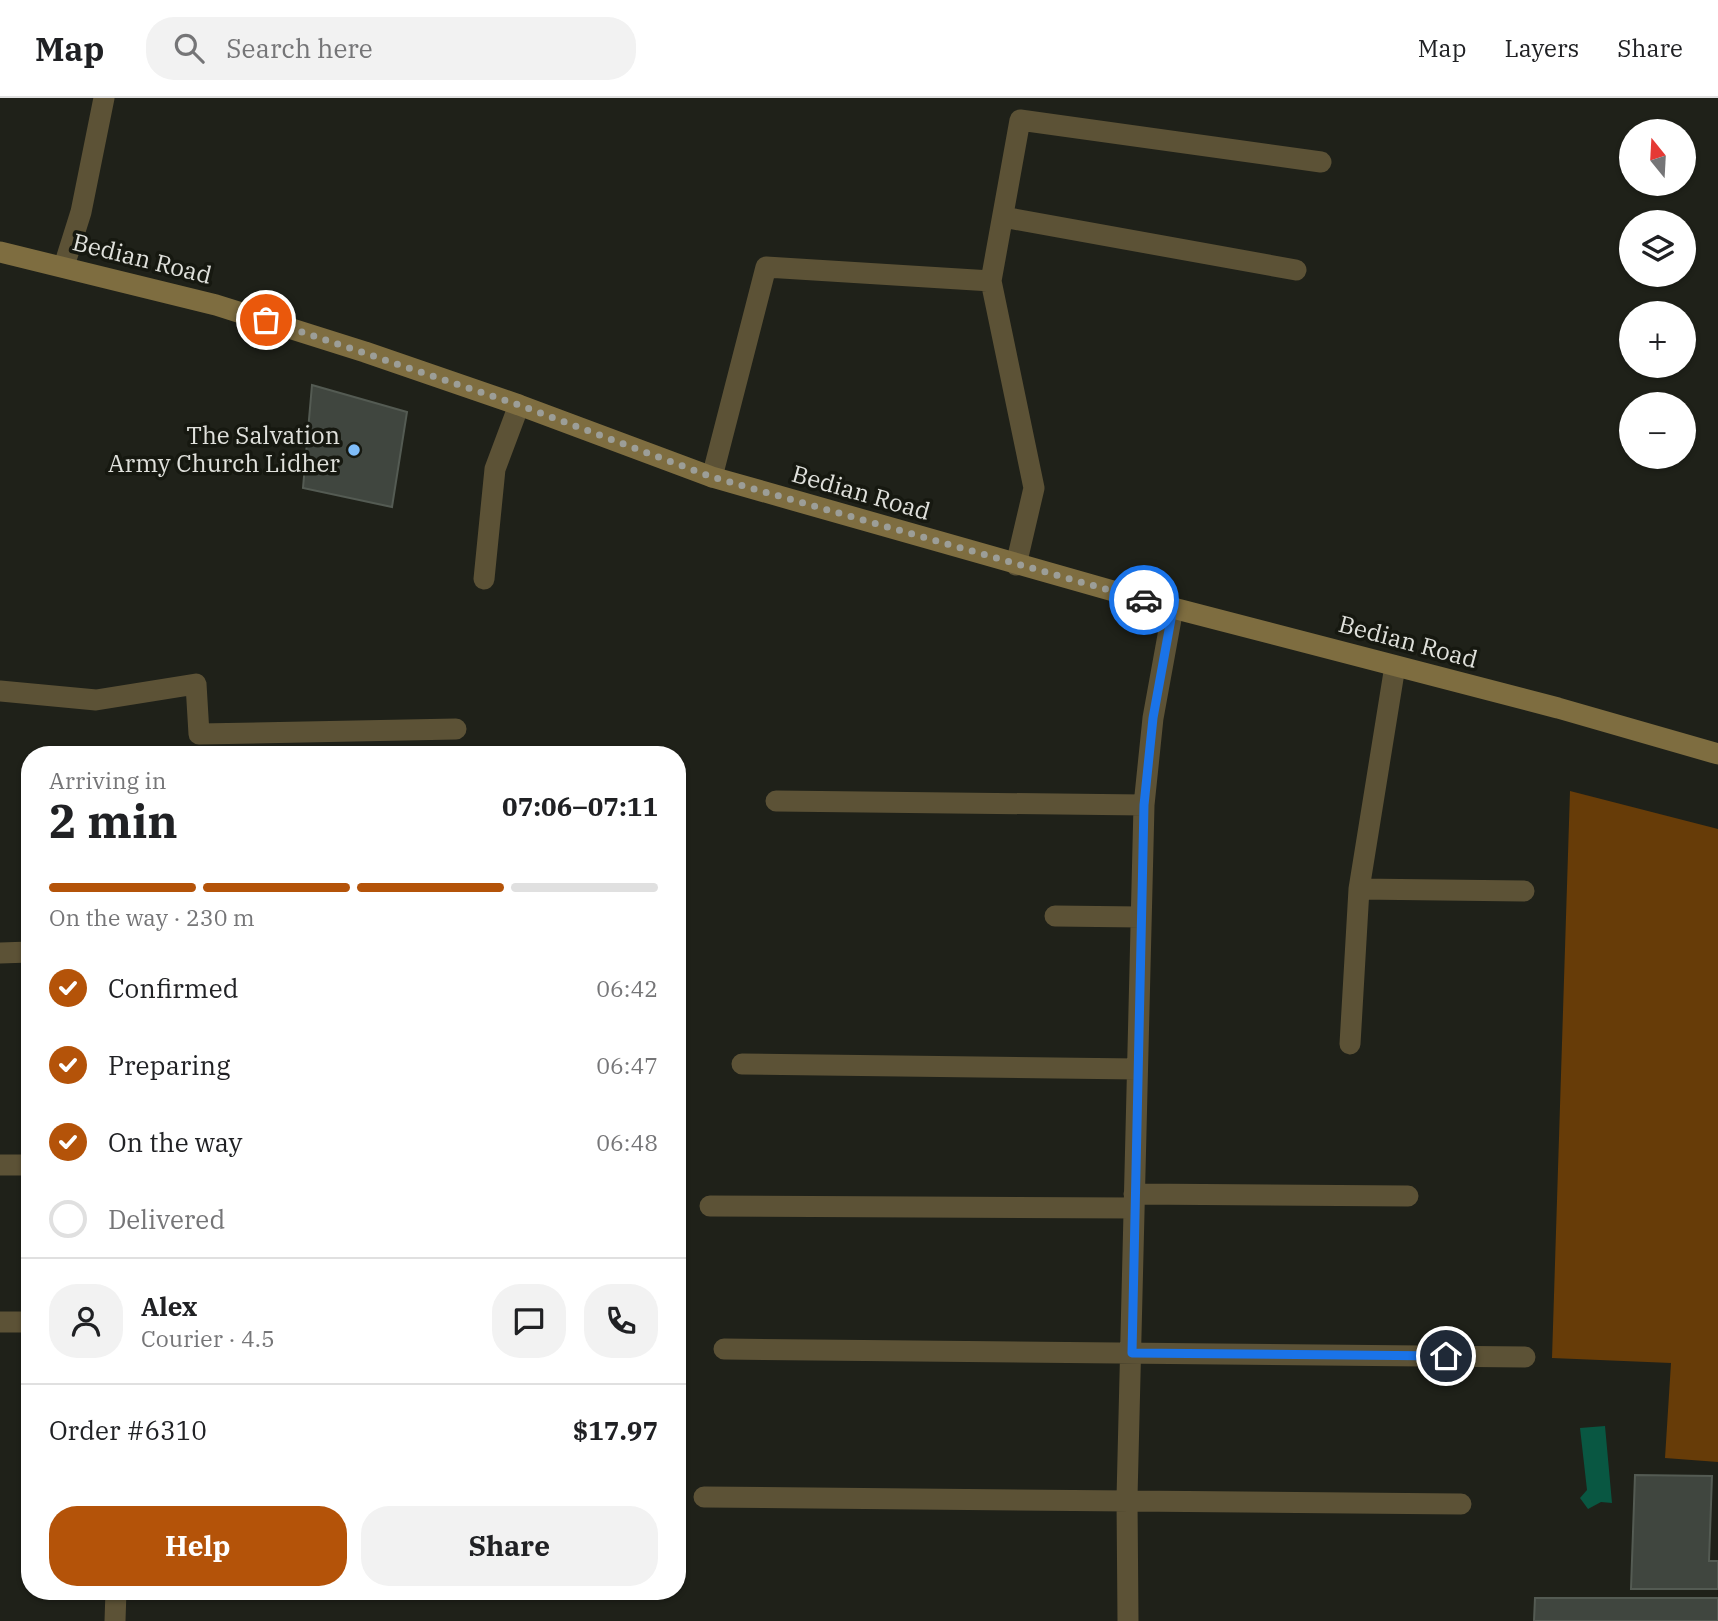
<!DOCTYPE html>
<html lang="en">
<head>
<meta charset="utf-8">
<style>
	body { margin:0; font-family:"IBM Plex Serif",serif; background:#f2f2f2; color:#202124; height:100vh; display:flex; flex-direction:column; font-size:26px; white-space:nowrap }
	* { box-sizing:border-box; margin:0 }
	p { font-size:23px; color:#757577 }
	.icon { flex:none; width:38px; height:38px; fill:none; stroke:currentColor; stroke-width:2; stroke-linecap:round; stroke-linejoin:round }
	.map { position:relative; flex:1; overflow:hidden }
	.drawer { position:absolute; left:21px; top:648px; width:665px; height:854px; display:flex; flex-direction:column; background:#fff; border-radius:28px; box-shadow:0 2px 5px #0004 }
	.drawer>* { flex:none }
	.needle { width:46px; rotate:342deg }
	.controls { position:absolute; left:1619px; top:21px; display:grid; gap:14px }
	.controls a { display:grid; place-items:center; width:77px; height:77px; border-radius:50%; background:#fff; box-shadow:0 2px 5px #0004; font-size:35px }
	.pin { position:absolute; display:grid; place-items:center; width:60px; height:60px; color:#fff; margin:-30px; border:4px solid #fff; border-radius:50%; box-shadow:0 2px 7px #0007 }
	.courier { position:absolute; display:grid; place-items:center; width:70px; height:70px; margin:-35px; border:5px solid #1a73e8; border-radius:50%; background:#fff; color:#222; box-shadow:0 2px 9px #0007 }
	.head em { font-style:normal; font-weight:700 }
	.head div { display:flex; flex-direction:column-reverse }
	.head { display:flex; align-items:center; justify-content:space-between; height:119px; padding:0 28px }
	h1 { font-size:46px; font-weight:700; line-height:52px }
	.bar { display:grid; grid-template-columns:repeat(4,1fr); gap:10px 7px; align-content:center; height:84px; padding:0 28px }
	.bar i { height:9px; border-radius:5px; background:#e0e0e0 }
	.bar .on { background:#b45309 }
	.bar p { grid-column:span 4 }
	.line { display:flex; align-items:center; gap:18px; padding:0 28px; border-top:2px solid #e0e0e0 }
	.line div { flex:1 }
	.round { display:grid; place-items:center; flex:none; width:74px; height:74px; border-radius:28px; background:#f2f2f2 }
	ol { padding:0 28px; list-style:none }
	li { display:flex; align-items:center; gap:21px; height:77px }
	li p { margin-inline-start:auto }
	li .icon { padding:7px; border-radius:50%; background:#b45309; color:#fff; stroke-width:4 }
	li:last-child { color:#757577 }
	li i { width:38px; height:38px; border:4px solid #e0e0e0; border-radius:50% }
	.primary-button { display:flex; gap:14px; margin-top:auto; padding:14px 28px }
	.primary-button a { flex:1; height:80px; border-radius:28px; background:#b45309; color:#fff; font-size:28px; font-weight:700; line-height:80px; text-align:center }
	.primary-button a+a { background:#f2f2f2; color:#202124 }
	header { display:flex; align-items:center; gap:42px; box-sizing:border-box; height:98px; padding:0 35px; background:#fff; border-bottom:2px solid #e0e0e0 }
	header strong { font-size:33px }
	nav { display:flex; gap:38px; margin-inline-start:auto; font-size:24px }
	.search { width:490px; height:63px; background:#f2f2f2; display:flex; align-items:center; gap:18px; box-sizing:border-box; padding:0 24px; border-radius:28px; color:#757577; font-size:26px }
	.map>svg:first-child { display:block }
	.green { fill:#673c08 }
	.water { fill:#095742 }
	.building { fill:#40463f; stroke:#545b53; stroke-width:2 }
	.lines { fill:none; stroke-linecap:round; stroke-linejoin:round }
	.street { stroke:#5c5236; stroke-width:21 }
	.secondary { stroke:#7e6d40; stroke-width:21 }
	.done { stroke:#9c9e98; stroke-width:7; stroke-dasharray:0 12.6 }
	.route { stroke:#1a73e8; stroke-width:9 }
	.poi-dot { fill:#7fbdf9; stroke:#161810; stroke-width:2.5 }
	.labels { text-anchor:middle; stroke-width:7; stroke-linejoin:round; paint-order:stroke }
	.street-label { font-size:24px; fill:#e0e1dc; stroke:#161810 }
	.poi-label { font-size:24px; fill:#e0e1dc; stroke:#161810; text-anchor:end }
</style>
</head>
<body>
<header>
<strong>Map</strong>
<div class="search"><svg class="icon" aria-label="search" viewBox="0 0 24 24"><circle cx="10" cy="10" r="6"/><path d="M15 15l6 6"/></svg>Search here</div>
<nav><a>Map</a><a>Layers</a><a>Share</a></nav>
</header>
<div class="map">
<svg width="1718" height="1523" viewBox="0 0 1718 1523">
	<rect width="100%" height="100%" fill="#1f2119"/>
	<path class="green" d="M1570 693 1718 731V1364L1665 1360 1671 1265 1552 1260Z"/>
	<path class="water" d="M1605 1328 1612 1405 1601 1404 1588 1411 1580 1400 1587 1392 1580 1330Z"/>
	<path class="building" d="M312 287 407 314 392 409 303 390Z
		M1635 1377 1712 1378 1709 1463H1718V1491H1631Z
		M1535 1500H1718V1523H1534Z"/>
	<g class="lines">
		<path class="street" d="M1003 119 1296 172
			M64 168 81 114 104 0
			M991 183 1020 22 1321 64
			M712 379 766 169 991 183 1034 390 1016 467
			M484 481 495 371 519 307
			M0 593 96 602 196 586 199 636 456 631
			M776 703 1144 707
			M1359 791 1524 793
			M1055 818 1140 819
			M0 855 30 854
			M1350 946 1359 791 1395 568
			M742 966 1137 971
			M0 1067H30
			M1134 1096 1408 1098
			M710 1108 1134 1110
			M0 1224H30
			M724 1251 1525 1259
			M704 1399 1461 1406
			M115 1523 116 1493
			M1128 1523 1127 1400 1144 707 1153 620 1173 510"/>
		<path class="secondary" d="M0 154 216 207 365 254 519 307 712 379 1173 510 1558 610 1718 656"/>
	</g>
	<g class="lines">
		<path class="done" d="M266 222 519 307 712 379 1144 502"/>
		<path class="route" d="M1144 502 1173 510 1153 620 1144 707 1132 1255 1446 1258"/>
	</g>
	<circle class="poi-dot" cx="354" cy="352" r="7"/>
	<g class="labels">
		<g class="street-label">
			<text transform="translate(142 161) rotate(14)" y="8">Bedian Road</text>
			<text transform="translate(861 395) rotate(16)" y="8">Bedian Road</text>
			<text transform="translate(1408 544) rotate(15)" y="8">Bedian Road</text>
		</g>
		<g class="poi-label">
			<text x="340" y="346">The Salvation<tspan x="340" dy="28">Army Church Lidher</tspan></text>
		</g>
	</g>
</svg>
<div class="controls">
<a><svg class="needle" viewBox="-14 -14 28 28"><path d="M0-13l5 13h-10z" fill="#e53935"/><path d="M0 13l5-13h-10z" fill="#757577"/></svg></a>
<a><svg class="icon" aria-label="layers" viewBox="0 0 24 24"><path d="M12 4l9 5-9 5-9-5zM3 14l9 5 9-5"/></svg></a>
<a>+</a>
<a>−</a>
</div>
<div class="pin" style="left:266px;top:222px;background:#ea580c"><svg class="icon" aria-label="bag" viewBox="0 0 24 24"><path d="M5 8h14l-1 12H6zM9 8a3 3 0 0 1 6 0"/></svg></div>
<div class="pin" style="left:1446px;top:1258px;background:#1f2937"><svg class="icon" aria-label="home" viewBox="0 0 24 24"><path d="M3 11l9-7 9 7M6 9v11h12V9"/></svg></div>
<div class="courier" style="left:1144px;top:502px"><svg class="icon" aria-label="car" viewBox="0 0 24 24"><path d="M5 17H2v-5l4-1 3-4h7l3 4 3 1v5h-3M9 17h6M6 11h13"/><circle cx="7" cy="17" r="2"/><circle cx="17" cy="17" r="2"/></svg></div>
<section class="drawer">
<div class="head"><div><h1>2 min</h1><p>Arriving in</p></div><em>07:06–07:11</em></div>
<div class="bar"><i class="on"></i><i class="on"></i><i class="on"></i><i></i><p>On the way · 230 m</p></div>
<ol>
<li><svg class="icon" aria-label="check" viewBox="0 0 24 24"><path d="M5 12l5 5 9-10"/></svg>Confirmed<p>06:42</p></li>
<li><svg class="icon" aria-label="check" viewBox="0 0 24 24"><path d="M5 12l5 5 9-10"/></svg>Preparing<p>06:47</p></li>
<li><svg class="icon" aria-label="check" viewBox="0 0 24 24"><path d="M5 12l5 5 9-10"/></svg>On the way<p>06:48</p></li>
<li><i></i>Delivered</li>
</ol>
<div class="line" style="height:126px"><a class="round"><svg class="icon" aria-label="person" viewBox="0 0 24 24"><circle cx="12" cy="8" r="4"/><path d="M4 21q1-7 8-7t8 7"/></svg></a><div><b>Alex</b><p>Courier · 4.5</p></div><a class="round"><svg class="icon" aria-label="chat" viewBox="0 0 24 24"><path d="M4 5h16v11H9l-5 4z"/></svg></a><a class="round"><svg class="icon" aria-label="phone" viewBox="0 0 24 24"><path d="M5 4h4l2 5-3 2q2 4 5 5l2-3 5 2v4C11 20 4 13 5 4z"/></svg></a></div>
<div class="line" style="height:91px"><div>Order #6310</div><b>$17.97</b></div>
<div class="primary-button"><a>Help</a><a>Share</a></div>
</section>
</div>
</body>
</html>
